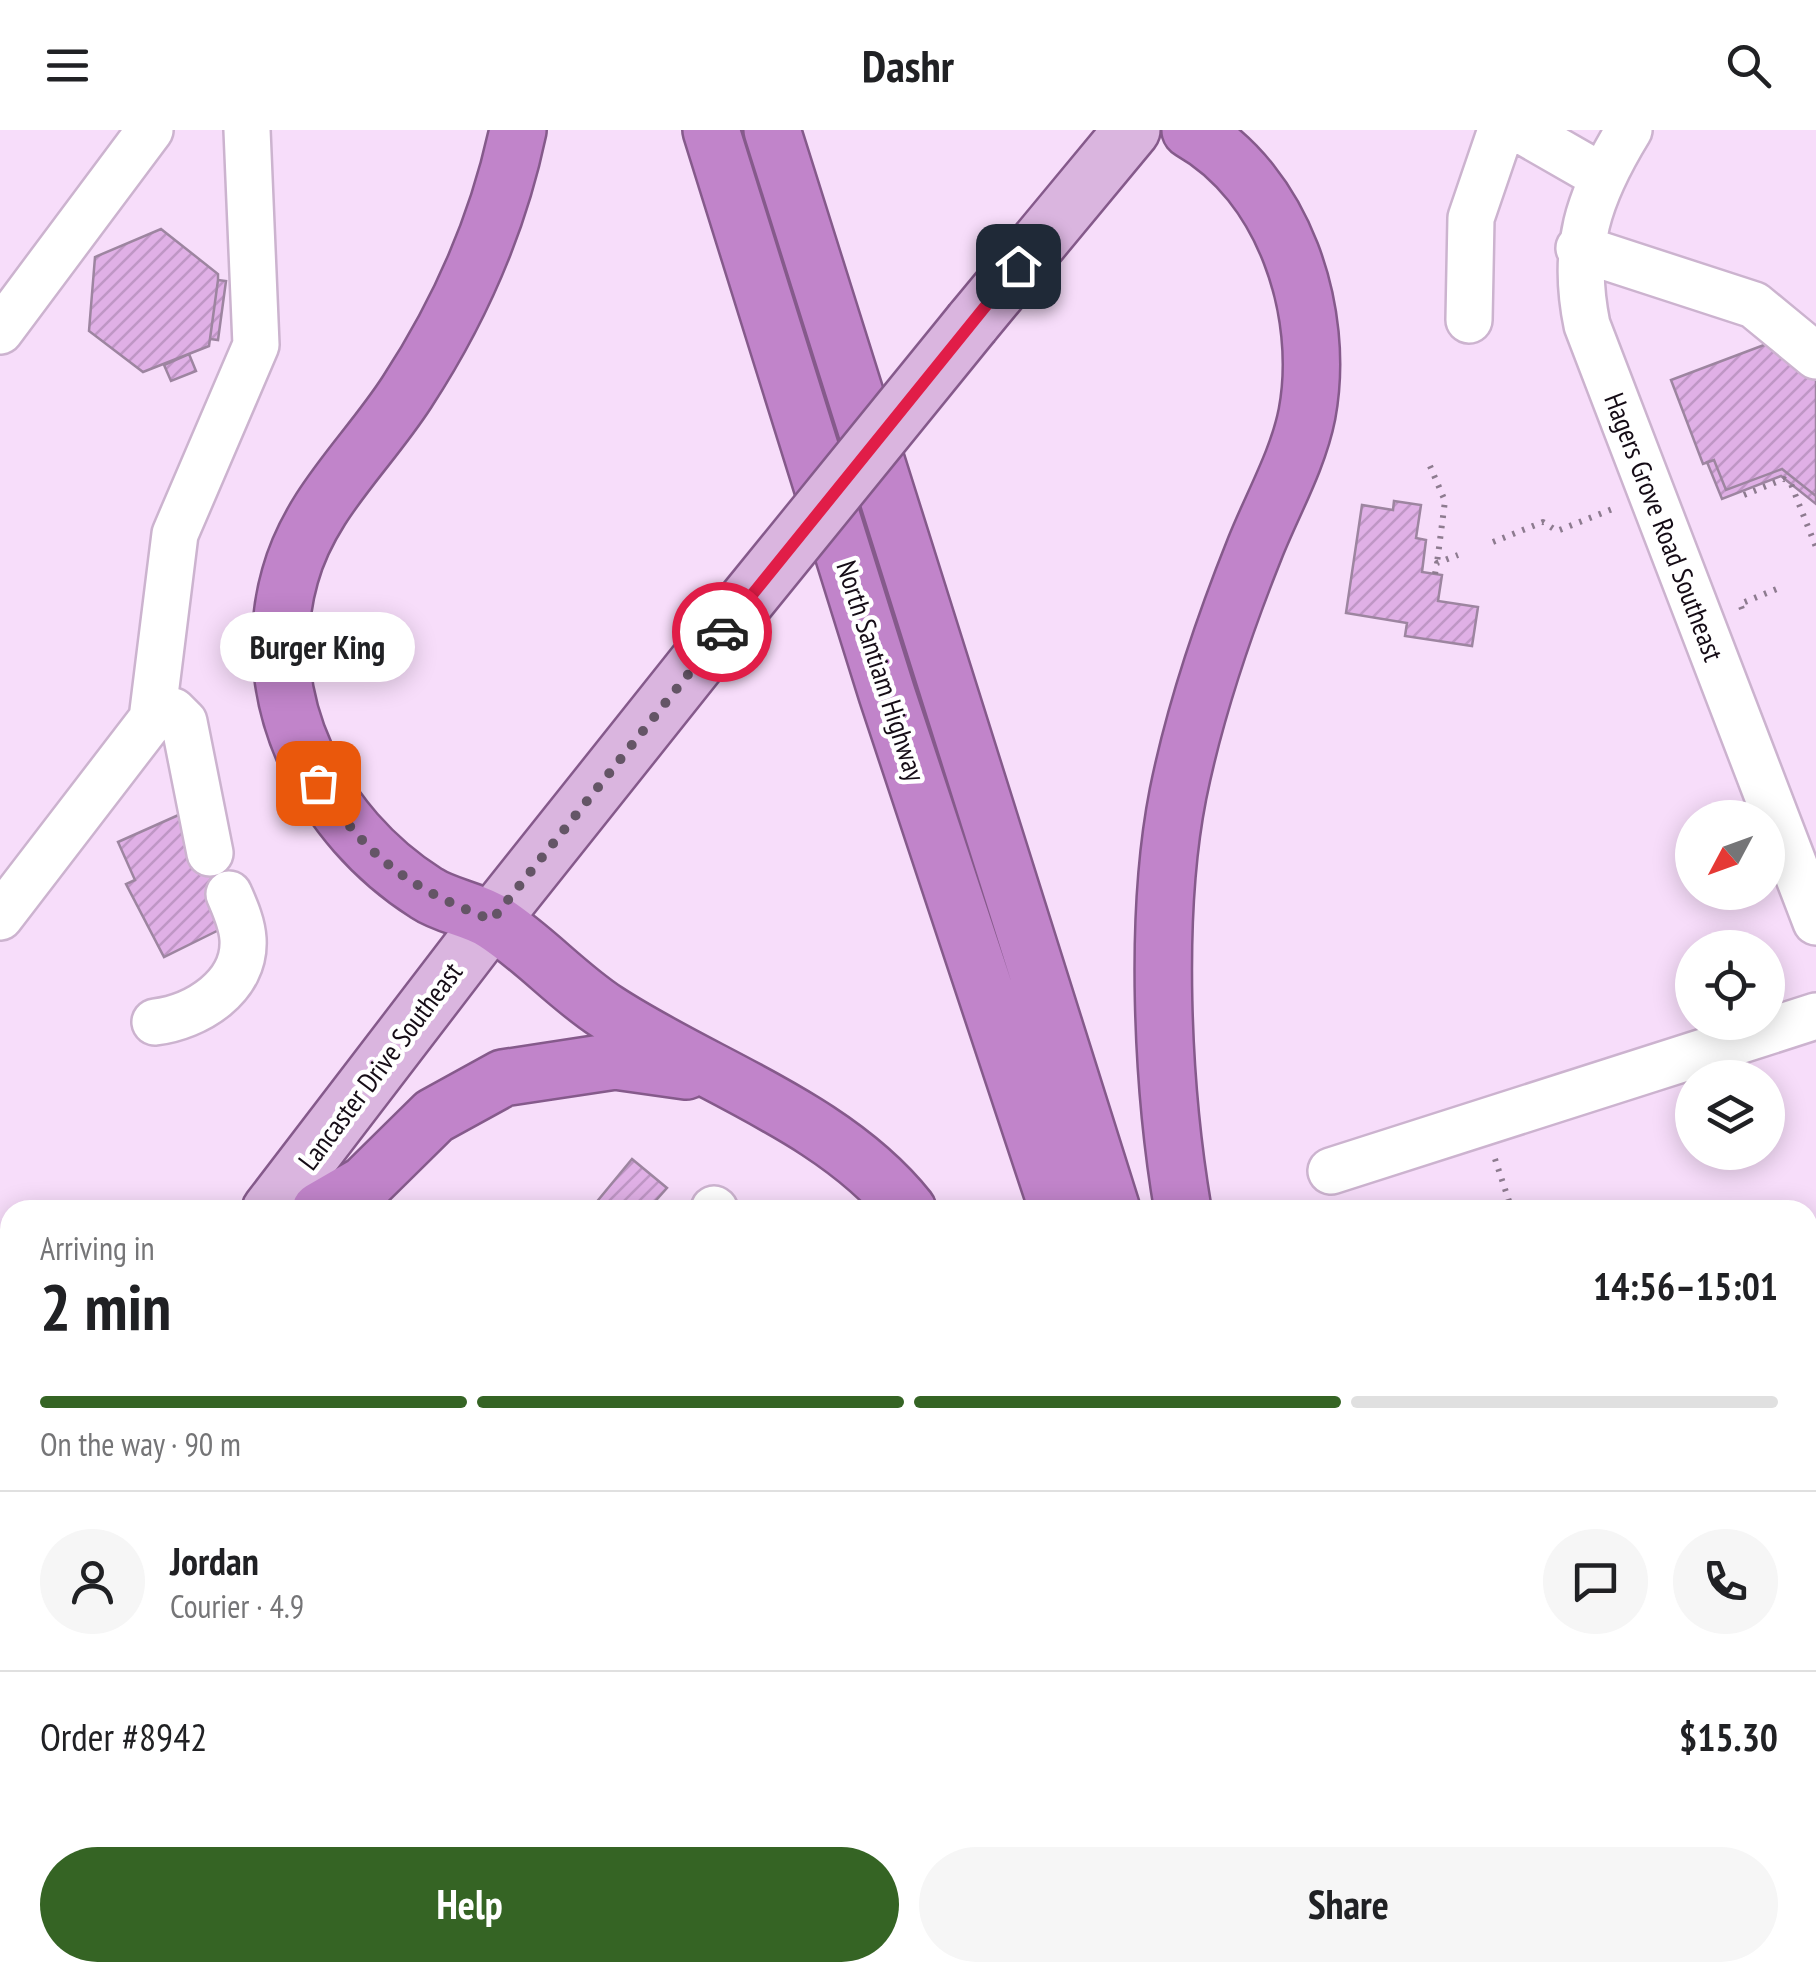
<!DOCTYPE html>
<html lang="en">
<head>
<meta charset="utf-8">
<style>
	body { margin:0; font-family:"PT Sans Narrow",sans-serif; background:#f6f6f6; color:#202124; height:100vh; display:flex; flex-direction:column; font-size:38px; white-space:nowrap }
	* { box-sizing:border-box; margin:0 }
	p { font-size:32px; color:#757577 }
	.icon { flex:none; width:55px; height:55px; fill:none; stroke:currentColor; stroke-width:2; stroke-linecap:round; stroke-linejoin:round }
	.map { position:relative; flex:1; overflow:hidden }
	.panel { position:absolute; left:0px; top:1070px; width:1818px; height:782px; display:flex; flex-direction:column; background:#fff; border-radius:30px 30px 0 0; box-shadow:0 5px 25px #0003 }
	.panel>* { flex:none }
	.needle { width:65px; rotate:229deg }
	.tools { position:absolute; left:1675px; top:670px; display:grid; gap:20px }
	.tools a { display:grid; place-items:center; width:110px; height:110px; border-radius:50%; background:#fff; box-shadow:0 5px 25px #0003; font-size:50px }
	.pin { position:absolute; display:grid; place-items:center; width:85px; height:85px; color:#fff; margin:-42px; border-radius:20px; box-shadow:0 5px 15px #0006 }
	.courier { position:absolute; display:grid; place-items:center; width:100px; height:100px; margin:-50px; border:8px solid #e11d48; border-radius:50%; background:#fff; color:#222; box-shadow:0 2px 12px #0007 }
	.bubble { position:absolute; height:70px; border-radius:35px; background:#fff; box-shadow:0 5px 25px #0003; font-size:32px; font-weight:600; line-height:70px; text-align:center }
	.headline em { font-style:normal; font-weight:600 }
	.headline div { display:flex; flex-direction:column-reverse }
	.headline { display:flex; align-items:center; justify-content:space-between; height:170px; padding:0 40px }
	h1 { font-size:65px; font-weight:600; line-height:75px }
	.bar { display:grid; grid-template-columns:repeat(4,1fr); gap:15px 10px; align-content:center; height:120px; padding:0 40px }
	.bar i { height:12px; border-radius:8px; background:#e0e0e0 }
	.bar .selected { background:#356424 }
	.bar p { grid-column:span 4 }
	.line { display:flex; align-items:center; gap:25px; padding:0 40px; border-top:2px solid #e0e0e0 }
	.line div { flex:1 }
	.round { display:grid; place-items:center; flex:none; width:105px; height:105px; border-radius:52px; background:#f6f6f6 }
	.action { display:flex; gap:20px; margin-top:auto; padding:20px 40px }
	.action a { flex:1; height:115px; border-radius:60px; background:#356424; color:#fff; font-size:40px; font-weight:600; line-height:115px; text-align:center }
	.action a+a { background:#f6f6f6; color:#202124 }
	header { display:flex; justify-content:space-between; align-items:center; height:130px; padding:0 40px; background:#fff; font-size:45px; font-weight:600 }
	.map>svg:first-child { display:block }
	.building { fill:url(#building-hatch); stroke:#9d85a0; stroke-width:2.5 }
	.lines { fill:none; stroke-linecap:round; stroke-linejoin:round }
	.minor-casing { stroke:#ccb3cf; stroke-width:50 }
	.major-casing { stroke:#855a8b; stroke-width:60 }
	.highway-casing { stroke:#855a8b; stroke-width:60 }
	.path { stroke:#8d7b8f; stroke-width:6; stroke-dasharray:2.5 8; stroke-linecap:butt }
	.minor { stroke:#fff; stroke-width:45 }
	.major { stroke:#dab5df; stroke-width:55 }
	.highway { stroke:#c184ca; stroke-width:55 }
	.major-bridge-casing { stroke:#855a8b; stroke-width:60; stroke-linecap:butt }
	.major-bridge { stroke:#dab5df; stroke-width:55 }
	.done { stroke:#645566; stroke-width:10; stroke-dasharray:0 18 }
	.route { stroke:#e11d48; stroke-width:12 }
	.labels { text-anchor:middle; stroke-width:9; stroke-linejoin:round; paint-order:stroke }
	.street-label { font-size:28px; fill:#150c16; stroke:#fff }
</style>
</head>
<body>
<header><svg class="icon" aria-label="menu" viewBox="0 0 24 24"><path d="M4 6h16M4 12h16M4 18h16"/></svg>Dashr<svg class="icon" aria-label="search" viewBox="0 0 24 24"><circle cx="10" cy="10" r="6"/><path d="M15 15l6 6"/></svg></header>
<div class="map">
<svg width="1816" height="1851" viewBox="0 0 1816 1851">
	<defs>
		<pattern id="building-hatch" width="6" height="6" patternUnits="userSpaceOnUse" patternTransform="scale(2.5)"><rect width="6" height="6" fill="#e0b0e6"/><path d="M-1 1l2-2M0 6l6-6M5 7l2-2" fill="none" stroke="#bf96c5"/></pattern>
	</defs>
	<rect width="100%" height="100%" fill="#f7ddfa"/>
	<path class="building" d="M161 99 218 144V150L209 216 143 242 89 201 95 127Z
		M218 150 226 151 218 210 210 209Z
		M1772 212 1816 247V366L1782 339 1726 360 1714 330 1703 334 1671 250Z
		M189 224 196 241 171 251 164 235Z
		M1714 330 1726 360 1782 339 1816 366V374L1781 346 1722 369 1707 332Z
		M1394 371 1421 375 1416 408 1426 410 1422 442 1442 445 1438 471 1478 477 1472 516 1405 506 1407 493 1346 483 1362 375 1393 380Z
		M183 683 233 793 164 827 126 754 135 750 118 712Z
		M632 1029 667 1058 651 1076 656 1080H590Z
		M1816 1721V1748L1808 1751V1723Z
		M1816 1748V1851H1672L1669 1842H1808V1751Z
		M10 1753V1842H28L21 1851H0V1766Z
		M875 1842H1043L1053 1851H868Z
		M1527 1842H1564L1566 1851H1501Z
		M1564 1842H1669L1672 1851H1566Z"/>
	<g class="lines">
		<defs>
			<path id="minor" d="M1521 0 1603 47
				M1629 0C1588 67 1571 118 1587 195L1816 792
				M1579 118 1754 175 1816 226
				M1469 190 1471 88 1501 0
				M0 201 150 0
				M154 577 173 581 184 592 210 723
				M0 787 152 589 175 404 256 215 247 0
				M155 892C196 887 246 857 243 809 242 793 235 778 229 764
				M1331 1041 1816 886
				M714 1079 715 1080
				M0 1159 10 1166
				M0 1228 10 1209
				M0 1585 10 1593
				M1808 1672 1816 1670
				M0 1701 10 1704
				M35 1851 42 1842
				M316 1851 343 1842"/>
			<path id="major" d="M972 193 1132 0
				M270 1080 492 790 743 475
				M0 1434 10 1420"/>
			<path id="highway" d="M518 0C498 95 460 181 407 262 367 324 310 373 290 446 255 569 322 697 426 763 447 777 474 779 495 793 535 819 567 856 607 882 705 946 834 987 908 1080
				M711 0 887 564 1058 1080
				M772 0 1112 1080
				M320 1080 365 1054 434 986 503 948 615 931 686 941
				M1183 1080C1162 957 1154 786 1178 664 1195 580 1223 498 1255 418 1272 375 1298 330 1307 284 1326 182 1284 53 1190 0
				M1264 1842 1268 1851
				M1354 1842 1357 1851"/>
		</defs>
		<use href="#minor" class="minor-casing"/>
		<use href="#major" class="major-casing"/>
		<use href="#highway" class="highway-casing"/>
		<path class="path" d="M1430 336 1445 371 1437 433
			M1744 365 1784 349 1791 354 1816 417
			M1493 412 1543 392 1557 401 1615 378
			M1435 444 1437 433 1458 425
			M1742 479 1740 474 1779 458
			M1495 1029 1512 1080"/>
		<use href="#minor" class="minor"/>
		<use href="#major" class="major"/>
		<use href="#highway" class="highway"/>
		<defs>
			<path id="major-bridge" d="M743 475 972 193"/>
		</defs>
		<use href="#major-bridge" class="major-bridge-casing"/>
		<use href="#major-bridge" class="major-bridge"/>
	</g>
	<g class="lines">
		<path class="done" d="M318 653C369 729 407 757 492 790L722 502"/>
		<path class="route" d="M722 502 1018 136"/>
	</g>
	<g class="labels">
		<g class="street-label">
			<text transform="translate(1664 397) rotate(69)" y="10">Hagers Grove Road Southeast</text>
			<text transform="translate(881 541) rotate(72)" y="10">North Santiam Highway</text>
			<text transform="translate(380 936) rotate(-53)" y="10">Lancaster Drive Southeast</text>
		</g>
	</g>
</svg>
<div class="tools">
<a><svg class="needle" viewBox="-14 -14 28 28"><path d="M0-13l5 13h-10z" fill="#e53935"/><path d="M0 13l5-13h-10z" fill="#757577"/></svg></a>
<a><svg class="icon" aria-label="locate" viewBox="0 0 24 24"><circle cx="12" cy="12" r="6"/><path d="M12 2v4M12 18v4M2 12h4M18 12h4"/></svg></a>
<a><svg class="icon" aria-label="layers" viewBox="0 0 24 24"><path d="M12 4l9 5-9 5-9-5zM3 14l9 5 9-5"/></svg></a>
</div>
<div class="pin" style="left:318px;top:653px;background:#ea580c"><svg class="icon" aria-label="bag" viewBox="0 0 24 24"><path d="M5 8h14l-1 12H6zM9 8a3 3 0 0 1 6 0"/></svg></div>
<div class="pin" style="left:1018px;top:136px;background:#1f2937"><svg class="icon" aria-label="home" viewBox="0 0 24 24"><path d="M3 11l9-7 9 7M6 9v11h12V9"/></svg></div>
<div class="courier" style="left:722px;top:502px"><svg class="icon" aria-label="car" viewBox="0 0 24 24"><path d="M5 17H2v-5l4-1 3-4h7l3 4 3 1v5h-3M9 17h6M6 11h13"/><circle cx="7" cy="17" r="2"/><circle cx="17" cy="17" r="2"/></svg></div>
<div class="bubble" style="left:220px;top:482px;width:195px">Burger King</div>
<section class="panel">
<div class="headline"><div><h1>2 min</h1><p>Arriving in</p></div><em>14:56–15:01</em></div>
<div class="bar"><i class="selected"></i><i class="selected"></i><i class="selected"></i><i></i><p>On the way · 90 m</p></div>
<div class="line" style="height:180px"><a class="round"><svg class="icon" aria-label="person" viewBox="0 0 24 24"><circle cx="12" cy="8" r="4"/><path d="M4 21q1-7 8-7t8 7"/></svg></a><div><b>Jordan</b><p>Courier · 4.9</p></div><a class="round"><svg class="icon" aria-label="chat" viewBox="0 0 24 24"><path d="M4 5h16v11H9l-5 4z"/></svg></a><a class="round"><svg class="icon" aria-label="phone" viewBox="0 0 24 24"><path d="M5 4h4l2 5-3 2q2 4 5 5l2-3 5 2v4C11 20 4 13 5 4z"/></svg></a></div>
<div class="line" style="height:130px"><div>Order #8942</div><b>$15.30</b></div>
<div class="action"><a>Help</a><a>Share</a></div>
</section>
</div>
</body>
</html>
